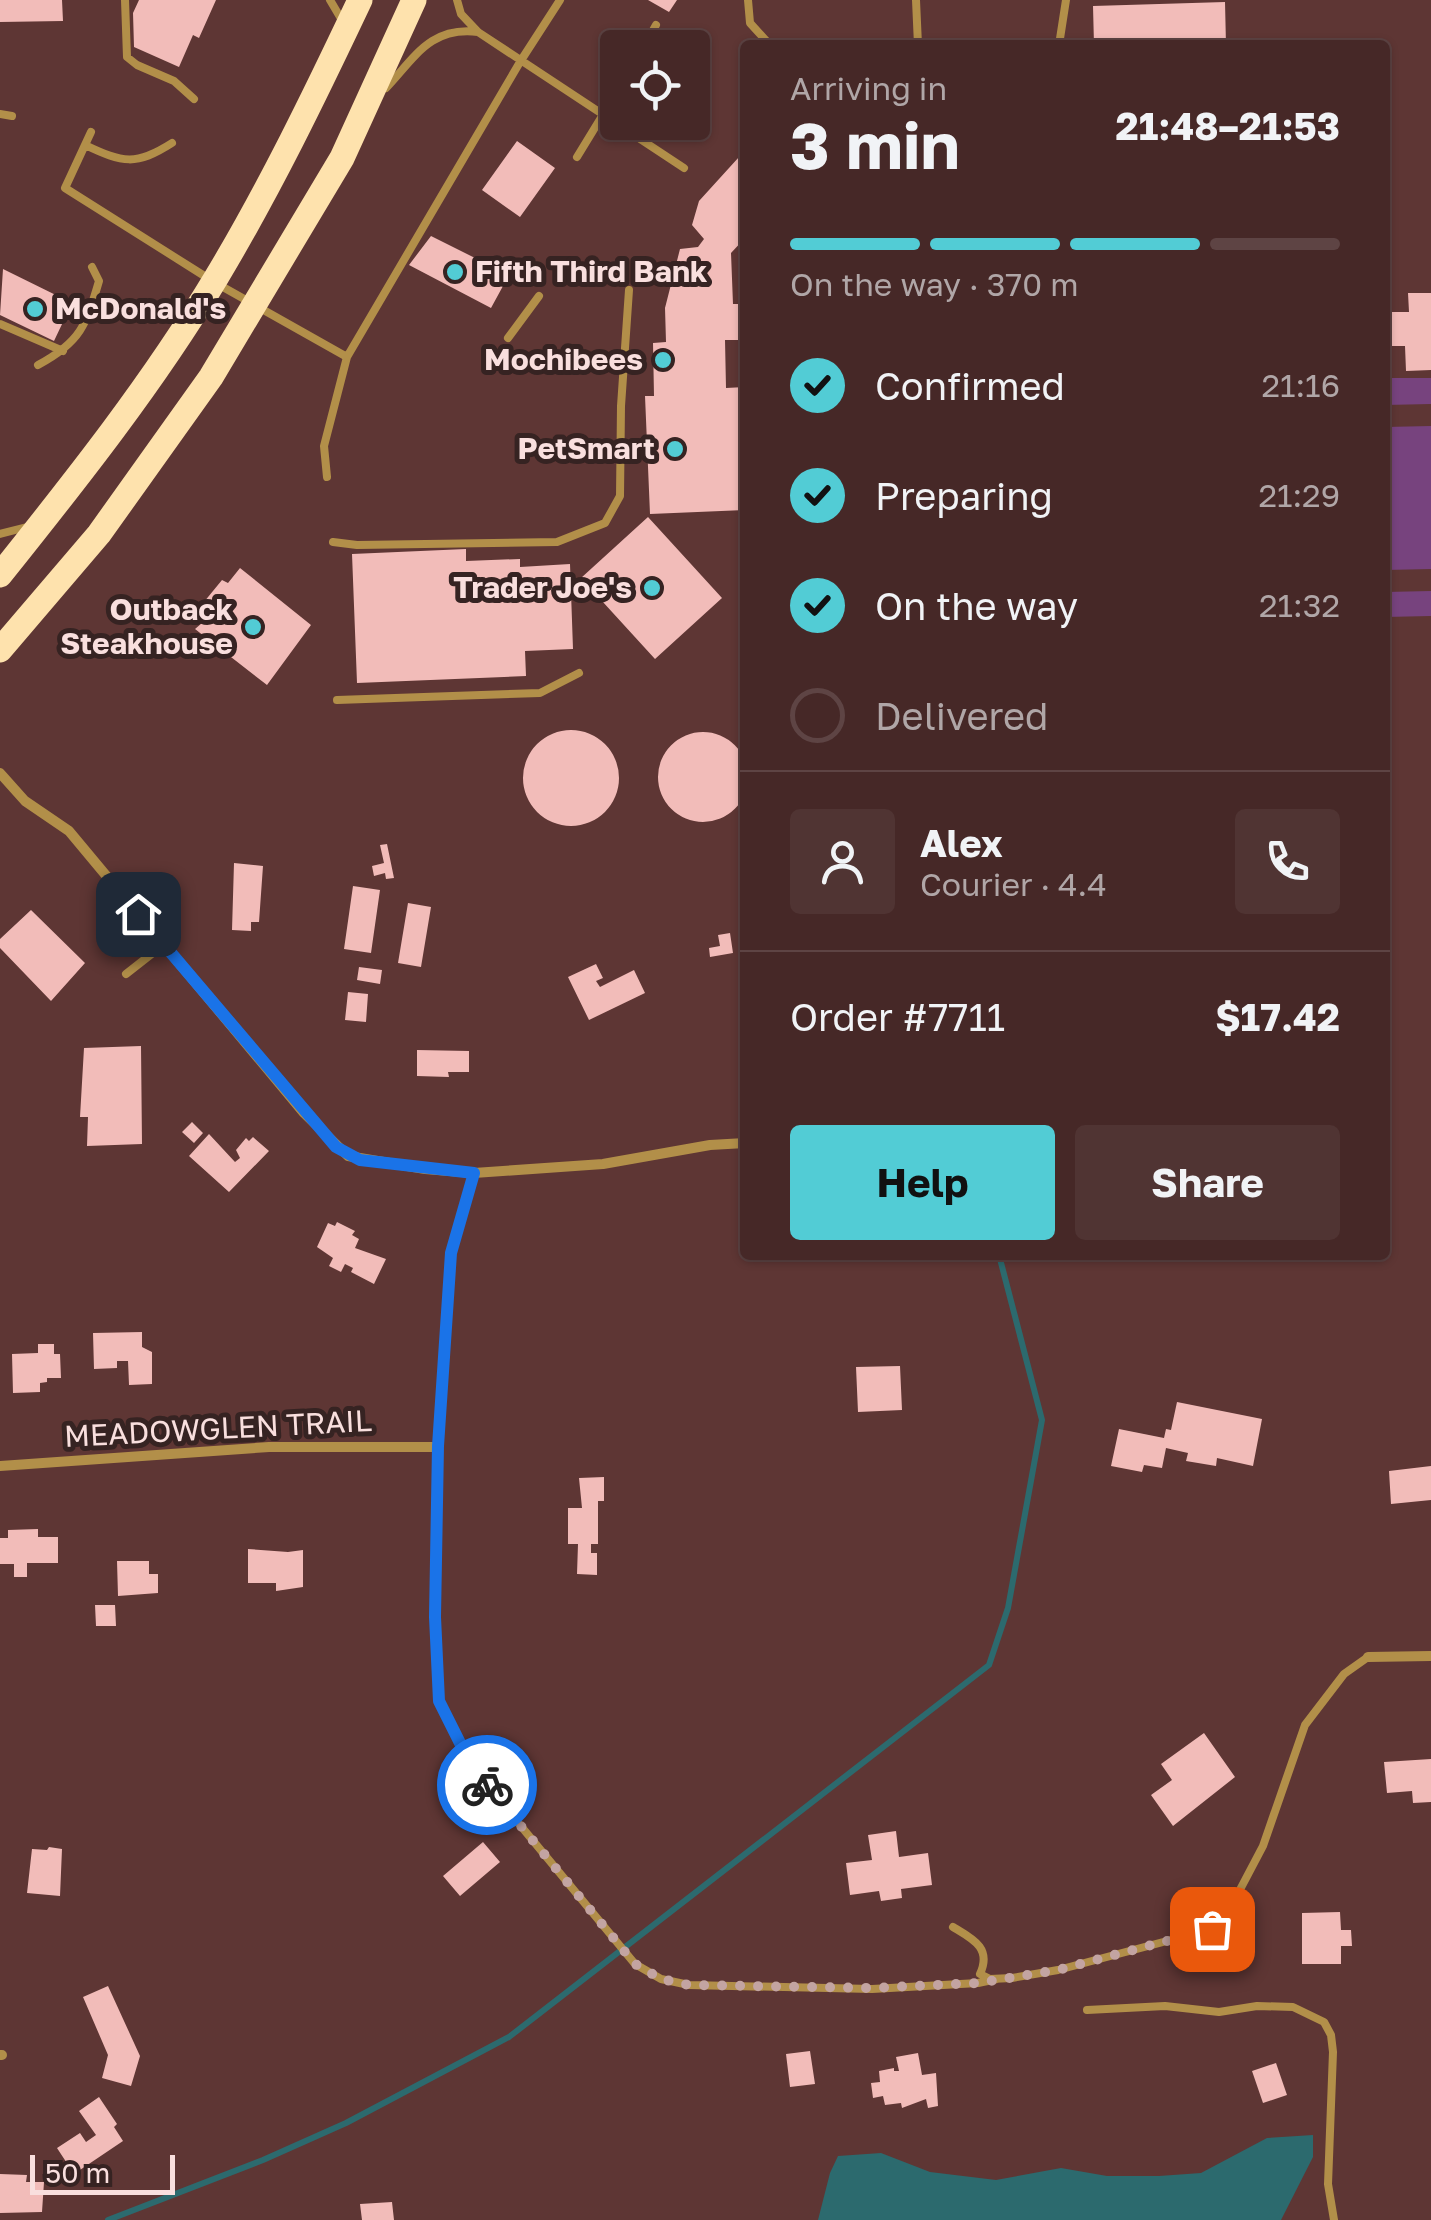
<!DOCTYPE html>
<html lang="en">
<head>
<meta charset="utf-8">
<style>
	body { margin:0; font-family:"Golos Text",sans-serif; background:#503433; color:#f1f3f6; height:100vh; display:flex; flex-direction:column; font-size:38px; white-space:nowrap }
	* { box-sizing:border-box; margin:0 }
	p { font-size:32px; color:#b0a6a7 }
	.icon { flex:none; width:55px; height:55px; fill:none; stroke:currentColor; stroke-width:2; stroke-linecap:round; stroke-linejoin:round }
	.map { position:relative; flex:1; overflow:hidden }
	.side { position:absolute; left:740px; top:40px; width:650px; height:1220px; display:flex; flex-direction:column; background:#462827; border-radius:10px; box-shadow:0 2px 8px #0004,0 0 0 2px #5e4444 }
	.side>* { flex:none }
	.controls { position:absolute; left:600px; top:30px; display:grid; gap:20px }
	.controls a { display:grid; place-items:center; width:110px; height:110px; border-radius:10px; background:#462827; box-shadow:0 2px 8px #0004,0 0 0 2px #5e4444; font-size:50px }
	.scale { position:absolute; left:30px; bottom:25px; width:145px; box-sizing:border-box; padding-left:10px; border:5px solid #f9dfde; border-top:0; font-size:28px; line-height:35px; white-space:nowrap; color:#f9dfde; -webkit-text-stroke:8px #362322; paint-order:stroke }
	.pin { position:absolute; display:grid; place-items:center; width:85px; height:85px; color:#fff; margin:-42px; border-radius:20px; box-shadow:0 5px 15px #0006 }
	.courier { position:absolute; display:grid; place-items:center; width:100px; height:100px; margin:-50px; border:8px solid #1a73e8; border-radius:50%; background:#fff; color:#222; box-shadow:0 2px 12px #0007 }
	.overview em { font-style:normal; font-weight:700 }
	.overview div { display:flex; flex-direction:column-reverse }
	.overview { display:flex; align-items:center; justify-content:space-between; height:170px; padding:0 50px }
	h1 { font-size:65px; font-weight:700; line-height:75px }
	.bar { display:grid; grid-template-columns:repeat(4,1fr); gap:15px 10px; align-content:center; height:120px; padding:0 50px }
	.bar i { height:12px; border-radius:8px; background:#5e4444 }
	.bar .on { background:#52ccd5 }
	.bar p { grid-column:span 4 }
	.line { display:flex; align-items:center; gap:25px; padding:0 50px; border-top:2px solid #5e4444 }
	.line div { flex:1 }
	.round { display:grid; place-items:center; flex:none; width:105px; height:105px; border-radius:10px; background:#503433 }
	ol { padding:0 50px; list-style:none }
	li { display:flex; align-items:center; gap:30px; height:110px }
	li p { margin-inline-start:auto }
	li .icon { padding:10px; border-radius:50%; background:#52ccd5; color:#111; stroke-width:4 }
	li:last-child { color:#b0a6a7 }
	li i { width:55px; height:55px; border:5px solid #5e4444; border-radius:50% }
	.primary-button { display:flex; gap:20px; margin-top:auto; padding:20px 50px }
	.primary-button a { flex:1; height:115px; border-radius:10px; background:#52ccd5; color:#111; font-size:40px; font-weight:700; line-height:115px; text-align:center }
	.primary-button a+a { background:#503433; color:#f1f3f6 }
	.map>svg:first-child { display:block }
	.green { fill:#77437e }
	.water { fill:#2c6a6e }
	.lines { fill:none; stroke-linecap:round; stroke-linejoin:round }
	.stream { stroke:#2c6a6e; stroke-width:6 }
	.building { fill:#f2bcb9 }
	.service { stroke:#b28f49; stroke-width:8 }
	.minor { stroke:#b28f49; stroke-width:10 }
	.primary { stroke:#fee2ad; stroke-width:25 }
	.done { stroke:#c3a4a2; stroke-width:10; stroke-dasharray:0 18 }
	.route { stroke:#1a73e8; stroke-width:12 }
	.poi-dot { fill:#52ccd5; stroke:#362322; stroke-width:4 }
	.labels { text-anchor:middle; stroke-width:10; stroke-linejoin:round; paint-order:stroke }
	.poi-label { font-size:30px; font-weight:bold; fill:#f9dfde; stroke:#362322; text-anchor:end }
	.street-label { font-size:30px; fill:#f9dfde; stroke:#362322 }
</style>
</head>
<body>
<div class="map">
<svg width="1431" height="2220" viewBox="0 0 1431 2220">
	<rect width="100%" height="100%" fill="#5e3634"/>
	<path class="green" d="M1385 378H1431V404L1385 405Z
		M1431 426V569L1385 570V427Z
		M1431 591V616L1385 617V592Z"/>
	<path class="water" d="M1313 2135V2157L1281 2220H818L830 2173 838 2156 881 2153 930 2172 996 2180 1061 2168 1107 2176H1159L1201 2173 1267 2138Z"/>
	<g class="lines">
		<path class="stream" d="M108 2220 263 2160 346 2123 509 2037 989 1665 1008 1608 1042 1420 999 1255"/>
	</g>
	<path class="building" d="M0 0H62L63 21 0 22Z
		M139 0H216L199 38 193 35 179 67 134 47 133 13Z
		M648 0H677L669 12Z
		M1225 2 1226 45H1094L1093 6Z
		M517 141 555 168 520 217 482 190Z
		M739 157 745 162V238L731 253 733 304H741V340H725L726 388 745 387V510L650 514 645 396H654L653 343 666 342 665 308 680 249 698 247 704 239 692 225 699 201Z
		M431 236 509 275 491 308 409 265Z
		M3 269 72 303 54 341 0 315Z
		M1408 293H1431V370L1406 371 1405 346H1392L1391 312H1409Z
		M648 517 722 598 655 659 581 578Z
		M466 549V561L520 559V567L570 564 573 649 525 651 526 676 357 683 352 554Z
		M240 568 311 625 267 685 195 629 202 623 190 619 222 580 228 583Z
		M523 778a48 48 0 1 1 96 0a48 48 0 1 1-96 0Z
		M658 777a45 45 0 1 1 90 0a45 45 0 1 1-90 0Z
		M387 844 394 878 386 879 385 873 374 876 372 866 384 863 380 845Z
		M234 863 263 866 259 922H251V931L232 930Z
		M353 886 380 890 371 953 344 949Z
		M408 903 431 907 421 967 398 963Z
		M31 910 85 963 51 1001 0 948V939Z
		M730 933 733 953 710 957 709 948 720 946 718 935Z
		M596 964 603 978 596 981 600 987 634 970 645 993 589 1020 568 977Z
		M359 967 382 970 380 984 357 980Z
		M348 992 368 994 366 1022 345 1020Z
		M141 1046 142 1144 87 1146 88 1117H80L84 1048Z
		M417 1050 469 1051V1072H448L449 1077 417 1076Z
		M192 1122 203 1133 194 1143 182 1132Z
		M209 1134 235 1162 240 1158 236 1150 246 1138 249 1141 253 1137 269 1151 229 1192 189 1156Z
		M337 1222 355 1231 352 1235 359 1239 355 1248 386 1259 374 1284 351 1272 353 1268 345 1264 341 1272 329 1266 333 1258 317 1247 328 1223 335 1226Z
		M142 1332V1347L152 1352V1384L129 1385 128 1361H117V1368L94 1369 93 1333Z
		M38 1344H54V1354H60L61 1378H47V1382L40 1383V1392L13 1393 12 1354 38 1353Z
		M900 1366 902 1410 858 1412 856 1367Z
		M1177 1402 1262 1419 1253 1466 1217 1458 1216 1466 1186 1461 1188 1453 1166 1448 1162 1468 1144 1465 1142 1472 1111 1466 1119 1429 1164 1438 1166 1429 1171 1430Z
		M1431 1466V1500L1391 1504 1389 1471Z
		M604 1477V1501H598V1544H591V1553H597V1575L577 1574 578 1544H568V1508H582L579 1478Z
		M38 1529V1537H58V1563H27V1577H14V1564H0V1538H8V1530Z
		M248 1549 288 1552 303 1550V1587L276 1591V1583H248Z
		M117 1561H149V1574H158V1593L118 1596Z
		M95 1605H115L116 1626H96Z
		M1204 1733 1235 1777 1173 1826 1151 1795 1172 1780 1161 1764Z
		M1431 1759V1802L1413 1803 1412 1791 1387 1793 1384 1762Z
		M896 1831 899 1857 928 1853 932 1885 901 1889 902 1898 881 1901 879 1891 850 1895 846 1863 872 1860 868 1835Z
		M483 1842 500 1862 460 1896 443 1876Z
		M49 1847 62 1849 60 1896 27 1893 32 1849 47 1850Z
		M1340 1912 1341 1930H1351L1352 1946H1341V1964H1302V1913Z
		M108 1986 140 2056 131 2086 102 2078 108 2055 83 1997Z
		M810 2051 815 2084 790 2087 786 2054Z
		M918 2053 922 2075 936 2073 938 2106 928 2108 926 2099 902 2108 901 2103 885 2105 883 2096 873 2098 871 2083 880 2082 879 2071 894 2068V2071H899L896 2057Z
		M1276 2063 1287 2095 1263 2103 1252 2071Z
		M99 2097 117 2124 114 2127 123 2141 74 2174 57 2148 80 2133 86 2142 96 2135 79 2111Z
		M0 2174 27 2175 26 2182H44L42 2212 0 2213Z
		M392 2202 394 2220H362L360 2204Z"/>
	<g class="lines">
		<path class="service" d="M125 0 127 57 137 65 174 81 194 99
			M330 0 343 22
			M457 0 461 14 478 32 684 168
			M748 0 750 23 770 45
			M916 0 918 45
			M1059 45 1066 0
			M643 48 656 25
			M386 88C415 57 431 26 478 32
			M0 114 12 116
			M91 132 65 188 214 282 347 357
			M85 145C123 163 136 166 172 143
			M577 157 618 90
			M0 324 63 351
			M508 338 539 296
			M38 365C81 342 86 325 99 281L92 267
			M327 477 324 446 347 357 520 62 560 0
			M0 534 27 527
			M333 542 357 545 557 542 605 523 620 496 621 406 629 290
			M337 700 540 693 579 673
			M126 974 163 945
			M474 1173 451 1253 438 1447 435 1617 439 1701 472 1767 635 1964 661 1979 689 1985 872 1989 978 1983 997 1979
			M953 1927C973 1939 992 1948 980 1974L990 1979 1012 1978 1058 1970 1212 1929 1224 1920 1263 1846 1305 1725 1344 1674 1368 1657
			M1087 2010 1165 2006 1219 2012 1257 2006 1293 2007 1324 2022 1331 2035 1333 2052 1328 2184 1334 2220"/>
		<path class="minor" d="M0 773 25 801 69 831 304 1113 348 1156 425 1169 474 1173 603 1164 710 1145 745 1143
			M0 1466 269 1447H438
			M1368 1657 1431 1656
			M0 2055H2"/>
		<path class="primary" d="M0 575C76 480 153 383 216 278 270 188 315 95 360 0
			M0 650 99 534 211 377 342 158 414 0"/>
	</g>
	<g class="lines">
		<path class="done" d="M487 1785 635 1964 661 1979 689 1985 872 1988 978 1983 1058 1970 1212 1929"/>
		<path class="route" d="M138 914 336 1147 360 1160 474 1173 451 1253 438 1446 435 1617 439 1701 472 1767 487 1785"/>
	</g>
	<g class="poi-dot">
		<circle cx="455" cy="272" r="10"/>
		<circle cx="35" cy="309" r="10"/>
		<circle cx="663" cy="360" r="10"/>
		<circle cx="675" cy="449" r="10"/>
		<circle cx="652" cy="588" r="10"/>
		<circle cx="253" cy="627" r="10"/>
	</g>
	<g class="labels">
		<g class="poi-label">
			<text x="475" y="282" text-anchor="start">Fifth Third Bank</text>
			<text x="55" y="319" text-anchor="start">McDonald's</text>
			<text x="643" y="370">Mochibees</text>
			<text x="655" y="459">PetSmart</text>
			<text x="632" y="598">Trader Joe's</text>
			<text x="233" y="620">Outback<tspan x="233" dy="34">Steakhouse</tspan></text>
		</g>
		<g class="street-label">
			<text transform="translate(218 1429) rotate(-3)" y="10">MEADOWGLEN TRAIL</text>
		</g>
	</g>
</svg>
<div class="controls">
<a><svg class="icon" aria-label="locate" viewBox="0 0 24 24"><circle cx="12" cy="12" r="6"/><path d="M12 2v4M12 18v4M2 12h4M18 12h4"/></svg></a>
</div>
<div class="scale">50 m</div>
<div class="pin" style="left:1212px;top:1929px;background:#ea580c"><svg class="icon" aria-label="bag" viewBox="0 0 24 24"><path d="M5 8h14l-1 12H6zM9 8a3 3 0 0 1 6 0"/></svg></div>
<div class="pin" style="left:138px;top:914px;background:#1f2937"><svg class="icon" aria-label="home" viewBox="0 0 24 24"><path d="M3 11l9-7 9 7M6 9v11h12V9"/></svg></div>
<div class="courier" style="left:487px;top:1785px"><svg class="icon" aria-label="bike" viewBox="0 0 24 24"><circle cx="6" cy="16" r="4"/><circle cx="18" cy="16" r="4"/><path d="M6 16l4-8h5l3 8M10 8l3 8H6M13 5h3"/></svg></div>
<section class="side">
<div class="overview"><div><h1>3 min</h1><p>Arriving in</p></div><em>21:48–21:53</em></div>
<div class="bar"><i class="on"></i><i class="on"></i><i class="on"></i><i></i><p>On the way · 370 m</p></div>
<ol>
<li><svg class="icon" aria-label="check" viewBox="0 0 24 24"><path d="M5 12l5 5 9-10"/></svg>Confirmed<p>21:16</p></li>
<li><svg class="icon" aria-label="check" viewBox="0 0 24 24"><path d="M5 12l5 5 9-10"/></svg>Preparing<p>21:29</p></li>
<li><svg class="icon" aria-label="check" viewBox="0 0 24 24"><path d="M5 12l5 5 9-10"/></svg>On the way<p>21:32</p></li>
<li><i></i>Delivered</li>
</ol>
<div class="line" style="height:180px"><a class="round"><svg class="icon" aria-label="person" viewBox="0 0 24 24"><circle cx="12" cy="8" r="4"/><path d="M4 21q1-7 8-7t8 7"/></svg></a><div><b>Alex</b><p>Courier · 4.4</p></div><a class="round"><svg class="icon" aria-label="phone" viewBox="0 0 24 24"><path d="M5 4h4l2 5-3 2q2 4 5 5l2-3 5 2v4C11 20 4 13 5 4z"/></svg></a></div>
<div class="line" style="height:130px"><div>Order #7711</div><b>$17.42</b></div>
<div class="primary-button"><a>Help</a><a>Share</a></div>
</section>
</div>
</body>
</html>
